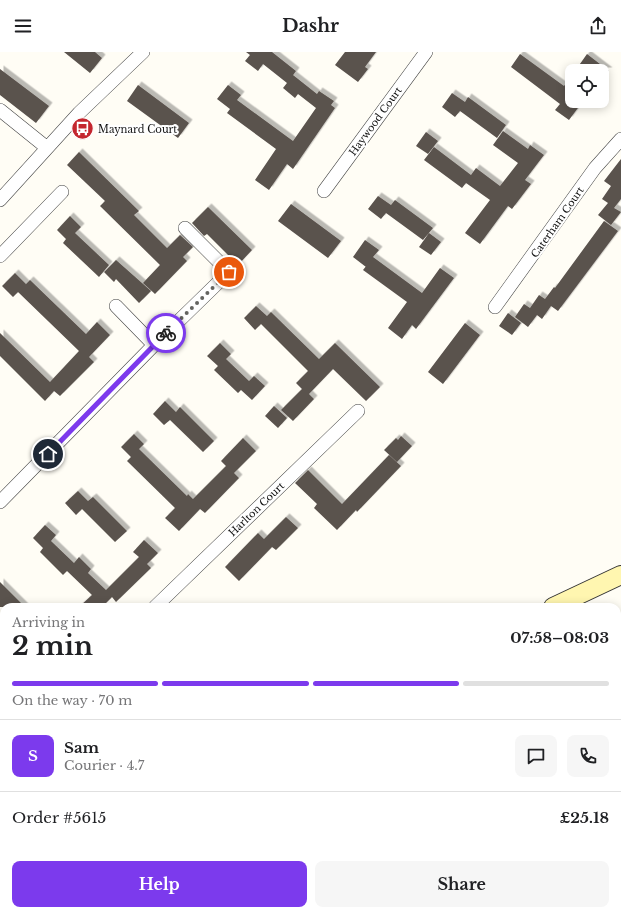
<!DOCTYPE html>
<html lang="en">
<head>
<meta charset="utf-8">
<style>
	body { margin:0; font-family:"Libre Baskerville",serif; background:#f6f6f6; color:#202124; height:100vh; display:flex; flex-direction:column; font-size:15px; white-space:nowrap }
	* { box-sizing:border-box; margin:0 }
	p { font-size:13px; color:#757577 }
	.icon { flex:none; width:22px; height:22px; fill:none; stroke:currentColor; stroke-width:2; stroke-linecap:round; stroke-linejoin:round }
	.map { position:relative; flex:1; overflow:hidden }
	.sheet { position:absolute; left:0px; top:551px; width:621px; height:312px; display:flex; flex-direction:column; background:#fff; border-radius:12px 12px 0 0; box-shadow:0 2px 10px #0003 }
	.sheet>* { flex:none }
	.buttons { position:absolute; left:565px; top:12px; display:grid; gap:8px }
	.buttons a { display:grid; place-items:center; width:44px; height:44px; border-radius:8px; background:#fff; box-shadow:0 2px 10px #0003; font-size:20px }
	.pin { position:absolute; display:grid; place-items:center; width:34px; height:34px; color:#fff; margin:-17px; border:2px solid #fff; border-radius:50%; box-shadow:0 1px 4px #0007 }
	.courier { position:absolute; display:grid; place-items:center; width:40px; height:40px; margin:-20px; border:3px solid #7c3aed; border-radius:50%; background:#fff; color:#222; box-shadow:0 1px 5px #0007 }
	.summary em { font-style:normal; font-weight:700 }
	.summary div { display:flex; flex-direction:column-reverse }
	.summary { display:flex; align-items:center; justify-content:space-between; height:68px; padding:0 12px }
	h1 { font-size:26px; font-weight:700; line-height:30px }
	.bar { display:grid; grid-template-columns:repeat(4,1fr); gap:6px 4px; align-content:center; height:48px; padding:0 12px }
	.bar i { height:5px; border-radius:3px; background:#e0e0e0 }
	.bar .on { background:#7c3aed }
	.bar p { grid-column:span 4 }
	.line { display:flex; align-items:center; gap:10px; padding:0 12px; border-top:1px solid #e0e0e0 }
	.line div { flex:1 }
	.round { display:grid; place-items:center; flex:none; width:42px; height:42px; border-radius:8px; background:#f6f6f6 }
	.button { display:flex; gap:8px; margin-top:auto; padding:8px 12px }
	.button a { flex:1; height:46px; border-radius:8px; background:#7c3aed; color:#fff; font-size:16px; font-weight:700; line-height:46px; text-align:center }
	.button a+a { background:#f6f6f6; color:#202124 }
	header { display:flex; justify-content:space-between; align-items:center; height:52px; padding:0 12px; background:#fff; font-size:18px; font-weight:700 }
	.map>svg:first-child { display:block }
	.green { fill:#d5ebbd }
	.building { fill:#5a524d; filter:url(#shadow) }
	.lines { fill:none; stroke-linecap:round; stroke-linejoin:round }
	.street-casing { stroke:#444; stroke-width:14 }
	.secondary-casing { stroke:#333; stroke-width:20 }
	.street { stroke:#fff; stroke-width:13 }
	.secondary { stroke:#fff6b0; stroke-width:18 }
	.done { stroke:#646461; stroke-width:4; stroke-dasharray:0 7.2 }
	.route { stroke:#7c3aed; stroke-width:5 }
	.labels { text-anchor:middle; stroke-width:4; stroke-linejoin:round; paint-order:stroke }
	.street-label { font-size:10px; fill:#111; stroke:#fff }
	.poi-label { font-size:10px; fill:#111; stroke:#fff; text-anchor:start }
</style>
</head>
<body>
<header><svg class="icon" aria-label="menu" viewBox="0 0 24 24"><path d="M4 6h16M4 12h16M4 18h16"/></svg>Dashr<svg class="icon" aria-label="share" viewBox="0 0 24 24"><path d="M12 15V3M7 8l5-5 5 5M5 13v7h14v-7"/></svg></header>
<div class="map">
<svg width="621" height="863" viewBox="0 0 621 863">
	<defs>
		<filter id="shadow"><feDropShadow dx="3.5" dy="-3.5" stdDeviation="0" flood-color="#0004"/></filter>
	</defs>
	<rect width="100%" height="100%" fill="#fffdf5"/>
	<path class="green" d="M621 706V857L617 847V708Z"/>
	<path class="building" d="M64 0H95L102 6 90 21Z
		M246 0H272L296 19 291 26 293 23 317 42 319 39 334 49 331 53 335 56 293 117 287 112 269 138 255 128 276 97 227 61 230 57 217 47 228 33 241 43 237 48 293 89 316 56 298 42 295 46 283 36 287 31 263 12 258 19 245 9 250 3Z
		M345 0H376L365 15 368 17 358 30 335 13Z
		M520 2 564 34 572 23V49H583L569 68 555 58 560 52 511 15Z
		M587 2 609 19H575Z
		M0 17 49 54 36 71 0 43Z
		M138 33 189 71 178 86 127 49Z
		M452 41 465 50 468 45 506 73 497 86 460 59 455 65 442 55Z
		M503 79 528 97 530 93 544 103 525 128 531 132 512 157 508 154 480 192 465 181 490 148 466 131 462 136 424 108 434 95 471 123 476 116 500 134 518 111 493 93Z
		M426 80 438 89 428 102 416 94Z
		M79 100 139 159 134 163 167 196 180 183 193 195 183 205 187 209 155 242 143 231 160 213 100 154 105 149 67 113Z
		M621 107V147L614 156 621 160 611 173 598 163 608 151 602 147 611 134 604 129Z
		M378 144 391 153 395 148 433 176 423 188 386 161 381 167 368 157Z
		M291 152 341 189 328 206 278 169Z
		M208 155 252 198 238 213 207 182 204 184 192 171Z
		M70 164 81 175 75 181 109 213 99 225 63 191 66 187 57 178Z
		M604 169 618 179 558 259 551 254 542 267 537 263 528 275 515 265 524 252 530 256 539 243 545 247 554 235 555 236Z
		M429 181 441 190 431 203 419 195Z
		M365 188 379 198 373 205 422 241 440 216 454 226 416 277 412 273 402 287 388 276 407 250 363 218 367 213 366 215 353 205Z
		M116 208 151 239 139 251 116 227 114 230 104 220Z
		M15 221 26 232 13 245 2 234Z
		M30 228 86 282 97 270 110 283 89 305 94 310 60 344 54 339 45 349 0 304V281L50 330 79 299 18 240Z
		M256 254 267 264 271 260 319 307 335 291 380 335 366 349 333 317 309 342 314 347 293 369 281 358 302 337 296 331 308 319 261 272 255 278 244 266Z
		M508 261 521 271 512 283 499 274Z
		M465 271 480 283 443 332 428 320Z
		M220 291 231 302 226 307 249 329 254 324 265 334 252 348 241 338 238 341 214 318 218 314 207 304Z
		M165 349 176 360 180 355 214 389 203 400 170 368 164 373 153 362Z
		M274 354 287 366 278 376 265 364Z
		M134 382 144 392 139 397 187 444 188 442 193 447 226 414 221 409 243 386 256 399 234 421 239 426 205 461 200 457 179 479 165 466 175 456 127 409 131 405 121 395Z
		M401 384 412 394 397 410 384 398 396 386 398 388Z
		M389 403 401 414 357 460 356 458 337 478 314 456 317 452 295 431 308 418 342 452Z
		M78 439 88 449 93 445 127 479 115 490 82 457 76 463 65 451Z
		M286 465 298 476 276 498 272 495 239 529 225 515 258 481 264 487Z
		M45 473 56 483 51 489 74 511 79 505 91 517 88 521 106 538 139 505 133 500 144 488 158 501 147 512 151 516 116 550 112 545 102 555H79L92 543 67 519 63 523 40 500 43 496 33 486Z
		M0 530 25 555H0Z"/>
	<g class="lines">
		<defs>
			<path id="street" d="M0 58 46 95
				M324 139 426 0
				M0 148 79 61 143 0
				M0 204 62 140
				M495 255 595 116 621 87
				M154 293 229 220 185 176
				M0 450 154 293 116 254
				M155 555 358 359
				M0 646 4 644"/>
			<path id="secondary" d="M553 555 621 523
				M0 791H4"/>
		</defs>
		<use href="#street" class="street-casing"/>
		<use href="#secondary" class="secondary-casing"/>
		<use href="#street" class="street"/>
		<use href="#secondary" class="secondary"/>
	</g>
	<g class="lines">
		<path class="done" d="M166 281 229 220"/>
		<path class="route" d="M48 402 166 281"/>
	</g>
	<defs>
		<symbol id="bus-disc" viewBox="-11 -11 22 22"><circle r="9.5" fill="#c4262e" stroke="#fff"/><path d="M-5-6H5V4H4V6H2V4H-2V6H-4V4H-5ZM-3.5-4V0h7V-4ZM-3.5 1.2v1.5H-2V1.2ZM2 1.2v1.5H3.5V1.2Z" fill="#fff"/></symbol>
	</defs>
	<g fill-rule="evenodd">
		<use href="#bus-disc" x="70" y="64" width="25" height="25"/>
	</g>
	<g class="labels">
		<g class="street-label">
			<text transform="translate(375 69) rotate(-54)" y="4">Haywood Court</text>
			<text transform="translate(557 170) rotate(-55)" y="4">Caterham Court</text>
			<text transform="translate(256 457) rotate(-44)" y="4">Harlton Court</text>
		</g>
		<g class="poi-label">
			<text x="98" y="81">Maynard Court</text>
		</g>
	</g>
</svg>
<div class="buttons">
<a><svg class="icon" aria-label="locate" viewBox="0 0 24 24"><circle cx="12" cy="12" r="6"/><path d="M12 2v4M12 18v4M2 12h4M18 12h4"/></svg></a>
</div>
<div class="pin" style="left:229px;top:220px;background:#ea580c"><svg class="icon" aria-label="bag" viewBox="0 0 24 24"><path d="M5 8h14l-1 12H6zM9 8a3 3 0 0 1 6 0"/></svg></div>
<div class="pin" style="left:48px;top:402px;background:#1f2937"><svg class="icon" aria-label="home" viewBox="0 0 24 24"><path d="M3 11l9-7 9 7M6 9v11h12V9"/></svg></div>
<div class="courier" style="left:166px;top:281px"><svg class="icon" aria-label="bike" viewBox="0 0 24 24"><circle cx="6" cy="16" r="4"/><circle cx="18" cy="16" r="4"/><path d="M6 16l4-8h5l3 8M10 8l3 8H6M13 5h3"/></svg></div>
<section class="sheet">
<div class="summary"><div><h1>2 min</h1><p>Arriving in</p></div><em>07:58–08:03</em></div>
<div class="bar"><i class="on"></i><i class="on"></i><i class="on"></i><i></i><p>On the way · 70 m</p></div>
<div class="line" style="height:72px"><b class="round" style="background:#7c3aed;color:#fff">S</b><div><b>Sam</b><p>Courier · 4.7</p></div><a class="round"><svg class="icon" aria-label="chat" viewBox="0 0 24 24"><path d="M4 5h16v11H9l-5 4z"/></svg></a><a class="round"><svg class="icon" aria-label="phone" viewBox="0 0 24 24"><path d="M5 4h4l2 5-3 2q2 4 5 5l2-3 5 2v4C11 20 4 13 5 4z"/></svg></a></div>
<div class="line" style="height:52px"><div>Order #5615</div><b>£25.18</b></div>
<div class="button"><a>Help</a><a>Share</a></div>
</section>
</div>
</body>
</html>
